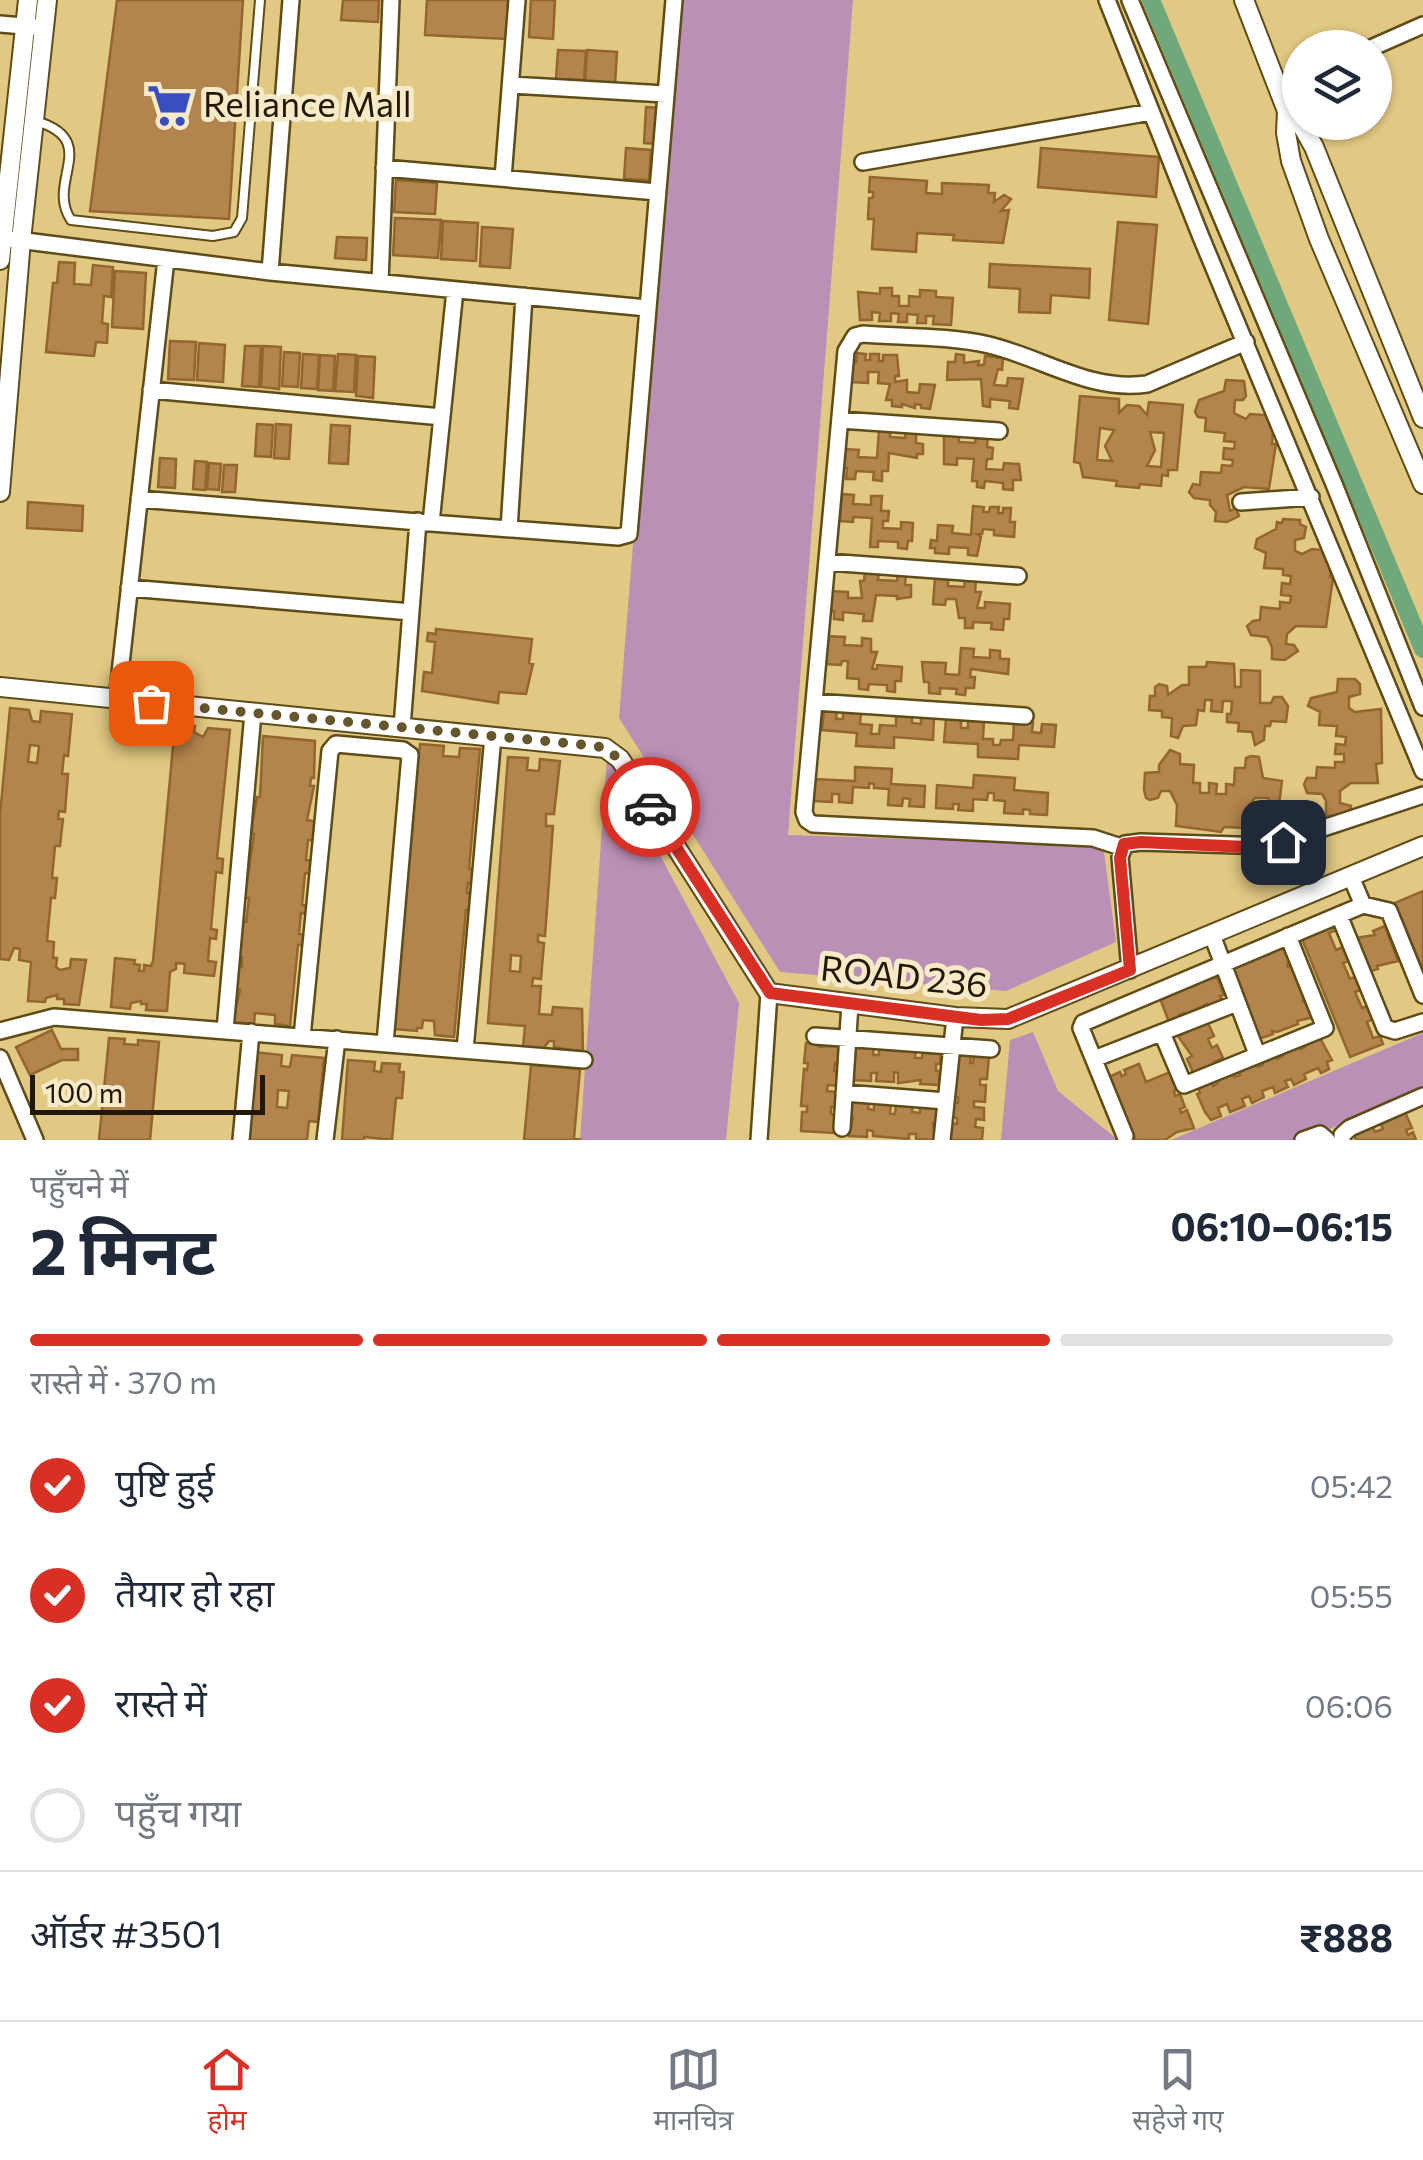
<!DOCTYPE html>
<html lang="hi">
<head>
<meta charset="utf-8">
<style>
	body { margin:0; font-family:Commissioner,"Noto Sans Devanagari",sans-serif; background:#f2f2f3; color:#1f2937; height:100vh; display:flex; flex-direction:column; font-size:38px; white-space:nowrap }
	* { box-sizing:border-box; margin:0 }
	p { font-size:32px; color:#747a83 }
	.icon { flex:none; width:55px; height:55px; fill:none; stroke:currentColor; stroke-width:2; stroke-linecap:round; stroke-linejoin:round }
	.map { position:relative; height:1140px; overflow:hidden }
	.sheet { display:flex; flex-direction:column; background:#fff; flex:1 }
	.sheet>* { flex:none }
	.controls { position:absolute; left:1282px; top:30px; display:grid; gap:20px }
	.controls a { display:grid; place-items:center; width:110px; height:110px; border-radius:50%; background:#fff; box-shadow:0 2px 8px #0004; font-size:50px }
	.scale { position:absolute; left:30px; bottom:25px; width:235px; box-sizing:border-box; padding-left:10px; border:5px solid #221800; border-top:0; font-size:28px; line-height:35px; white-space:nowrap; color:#221800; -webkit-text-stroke:8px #f6eac8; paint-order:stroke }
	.pin { position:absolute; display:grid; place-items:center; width:85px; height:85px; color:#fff; margin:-42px; border-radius:20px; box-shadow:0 5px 15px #0006 }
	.courier { position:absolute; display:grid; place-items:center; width:100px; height:100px; margin:-50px; border:8px solid #d93025; border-radius:50%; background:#fff; color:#222; box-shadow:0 2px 12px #0007 }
	.overview em { font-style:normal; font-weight:700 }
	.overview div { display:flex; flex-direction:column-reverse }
	.overview { display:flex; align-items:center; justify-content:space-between; height:170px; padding:0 30px }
	h1 { font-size:65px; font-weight:700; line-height:75px }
	.bar { display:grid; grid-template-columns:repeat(4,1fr); gap:15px 10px; align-content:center; height:120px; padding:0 30px }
	.bar i { height:12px; border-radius:8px; background:#e0e1e3 }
	.bar .active { background:#d93025 }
	.bar p { grid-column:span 4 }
	.line { display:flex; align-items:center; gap:25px; padding:0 30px; border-top:2px solid #e0e1e3 }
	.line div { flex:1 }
	ol { padding:0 30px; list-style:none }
	li { display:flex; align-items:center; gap:30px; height:110px }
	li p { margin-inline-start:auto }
	li .icon { padding:10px; border-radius:50%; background:#d93025; color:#fff; stroke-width:4 }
	li:last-child { color:#747a83 }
	li i { width:55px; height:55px; border:5px solid #e0e1e3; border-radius:50% }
	.tab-bar { display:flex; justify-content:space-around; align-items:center; height:140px; border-top:2px solid #e0e1e3; background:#fff; font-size:28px; color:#747a83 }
	.tab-bar a { display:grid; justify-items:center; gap:5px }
	.tab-bar .active { color:#d93025 }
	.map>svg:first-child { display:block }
	.green { fill:#bb90b6 }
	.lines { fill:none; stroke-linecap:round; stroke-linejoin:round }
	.canal { stroke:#70a87b; stroke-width:18 }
	.building { fill:#b3844d; stroke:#92662d; stroke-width:2.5; fill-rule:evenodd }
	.service-casing { stroke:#5f4d18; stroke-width:12 }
	.minor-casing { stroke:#5f4d18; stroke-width:20 }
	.tertiary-casing { stroke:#5f4d18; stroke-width:22 }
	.service { stroke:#fff; stroke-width:8 }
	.minor { stroke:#fff; stroke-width:15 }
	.tertiary { stroke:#fff; stroke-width:18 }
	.done { stroke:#65562e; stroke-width:10; stroke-dasharray:0 18 }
	.route { stroke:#d93025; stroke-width:12 }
	.labels { text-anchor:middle; stroke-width:10; stroke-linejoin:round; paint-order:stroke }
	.poi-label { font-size:35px; fill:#221800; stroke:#f6eac8; text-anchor:start }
	.street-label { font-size:35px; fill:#221800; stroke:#f6eac8 }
</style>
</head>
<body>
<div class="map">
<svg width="1423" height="1140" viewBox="0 0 1423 1140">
	<rect width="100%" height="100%" fill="#e1c883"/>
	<path class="green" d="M677 0H853L788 835 1103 845 1116 942 1006 991 780 972 619 718Z
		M607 756 739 1003 726 1140H580Z
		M1033 1032 1058 1091 1118 1140H1001L1010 1040Z
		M1423 1033V1091L1302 1140H1171Z"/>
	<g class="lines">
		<path class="canal" d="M1151 0 1423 649"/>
	</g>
	<path class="building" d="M117 0H243L229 219 90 211Z
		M343 0H379L378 22 341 20Z
		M427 0H508L507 39 425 35Z
		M531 0H555L553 39 529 37Z
		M558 50 586 51 584 80 556 79Z
		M587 50 617 52 615 84 585 82Z
		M646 107 660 108 658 144 644 143Z
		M626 148 651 150 649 180 624 179Z
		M1041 148 1159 157 1156 197 1038 187Z
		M870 177 927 181 926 193 942 194V183L989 185 988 193H995L994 202 1004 195 1011 199 1001 211 1009 210 1003 243 953 240 954 235 917 233 916 252 872 249 874 219H868L869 198H873V192H869Z
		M396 180 437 183 435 214 394 212Z
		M395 218 441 220 438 258 393 255Z
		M443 221 478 223 476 261 441 259Z
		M1118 222 1157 225 1148 324 1109 320Z
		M482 227 513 229 510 268 480 266Z
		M337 237 367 238 366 260 335 258Z
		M59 262 75 263 74 284 91 285 93 265 113 267 111 297 104 296 102 323 108 324 107 343 96 342 94 356 46 352 53 283H57Z
		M990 264 1090 269 1089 298 1051 295 1050 313 1019 312 1020 289 989 287Z
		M115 271 146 273 143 329 112 327Z
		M880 288H892V296H899V306H909V296L920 297V290L936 291V297L953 298 951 325 933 324 934 316H926V323H917L918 315 907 314V322H898L899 314 891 313V321H879L880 313 872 312V320H860L858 292 880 294Z
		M170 341 196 342 194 380 168 379Z
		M199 343 225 345 223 382 197 380Z
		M245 346H261L259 387 242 386Z
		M263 346 281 347 279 389 261 387Z
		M284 352 300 353 298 387 282 386Z
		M857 353 866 354 865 360H870V354H879V361H883V355H897L899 376H895V382L907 380V392L919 393 920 384 935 385 930 409 921 408V405L915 404V408L902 404V407L892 406V400H886L890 384 878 383 879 372H868V383L850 382 851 362H856Z
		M303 354 319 355 317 389 301 388Z
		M338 354 356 355 354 392 335 391Z
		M956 354 964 355V363L979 361 978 365H984L985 356 1003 358 1002 370 998 369 994 385 1007 386 1008 378 1023 379 1018 409 1009 408 1010 401 990 399V407L983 406 981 379 947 380 948 362H955Z
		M320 355 335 356 333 391 318 390Z
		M358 356 375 357 373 398 356 396Z
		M1226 380 1244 381 1246 396 1243 400H1235L1234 413 1246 419 1250 414 1274 416 1272 444H1276L1269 489 1244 487 1227 495 1230 511 1236 508 1239 516 1227 522 1215 521 1216 512 1210 505V500L1194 498 1189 492 1193 484 1200 485 1201 472 1221 473 1222 465 1232 466 1233 460 1223 459 1224 448 1234 449 1235 442 1224 441 1225 433 1205 431 1206 418 1198 417 1195 412 1199 400 1224 391Z
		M1080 396 1119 399V413L1127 405 1139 406 1147 415 1149 402 1183 405 1177 470H1168V476L1162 475 1161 486 1140 484 1139 488 1116 486 1117 481 1083 477 1080 463 1074 462ZM1100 428 1114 430 1105 446 1112 461 1097 460ZM1150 432 1164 433 1161 467 1147 466 1155 450Z
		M257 424 273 425 271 457 255 456Z
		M276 424 291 425 289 459 274 458Z
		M331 425 350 426 348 464 329 463Z
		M879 430 890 431V437L905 438 906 432H916V443L923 444V454H917V458L889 453 888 471H882V481L873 480 874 472 856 471 855 479H846L847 468 841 467 845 449 859 450 858 457 877 458Z
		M944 433 959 434V442L975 443 976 435 988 436 987 447 993 448 992 459H987L986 469 1003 470 1004 463 1019 464 1021 480H1013V490L1003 489V483L985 481 984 488 977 487V481H972L974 459 957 458V465L944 464Z
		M160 458 176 459 175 488 158 487Z
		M195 461 207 462 205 490 193 489Z
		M209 463 221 464 219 490 207 489Z
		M224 465H237L235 492H222Z
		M842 494 854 495 853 504 871 505V496H882L881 511H889L888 521H883V528L901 529V522L913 523 912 541H908L907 549 898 548V542L878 541V547H870L872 518 853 517V522L840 521Z
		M28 502 83 506 82 531 27 528Z
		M973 506 984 507 983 512H989L990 507H999L998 513H1003V508H1011L1010 522H1015L1014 537 994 535V530L983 529 982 534H977L981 537 977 556 968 555V548L949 547V554L935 553V548H930L931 540 937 541 938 525 953 526 952 533 971 535Z
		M1283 519 1300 520V524L1306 527 1304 538 1295 540V551L1302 554 1312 549 1332 551 1330 577 1333 578 1326 627 1296 626 1287 634 1286 644 1294 645 1298 651 1285 660 1272 659V647L1267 637 1251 635 1247 626 1253 621 1260 620 1261 607 1280 609V602L1290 603 1291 596 1281 595 1282 583 1290 584 1291 576 1283 575V569L1264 568 1266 553 1255 548 1257 539 1276 529 1277 522 1282 523Z
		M865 572H879L878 580 897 581 898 573H906L905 585H911V597L897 599V596L876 595 872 621H863L864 614 843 612V620L834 619V611H829L830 591 848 592V598H862L860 581H864Z
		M935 577 948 578V586L964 587 965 579 976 580 975 592H981L977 608H985V602L1010 604 1009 619H1004L1003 630 991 629 992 623 973 622V628H965V618H959L956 599H946L945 605 933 604Z
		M436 629 532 639 529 663 533 664 526 694 499 692 498 703 422 691 424 672 432 673 435 642 427 641 428 633 436 634Z
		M825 636 845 637 844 645 862 646V638L871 639V652H877L872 669H877V665L902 667 901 681H895V692L887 691V685L869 684 868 690 859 689V679L847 678 848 661H842L841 665 826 664Z
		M961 648 974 649 973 657 990 658V650L1000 651V659H1009L1008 674 971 669 970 677H975L974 688H966L965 695 956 694 957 689 940 688V694L929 693V682H924L922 662 946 663 945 674 959 675Z
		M1207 662 1234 664 1235 687H1241V670L1260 671V703H1271L1274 697H1282L1288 706 1286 722 1271 721 1270 726H1265L1264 740 1255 745 1252 732 1238 731 1239 723 1227 722V714H1231L1232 701H1223L1222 712 1211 711 1212 700H1205L1204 711 1198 710 1196 725 1183 726 1178 738 1171 736 1172 718 1162 717V711L1149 710 1150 696H1155V687L1159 684 1167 686 1168 695 1182 685H1189V667H1206Z
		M1338 679H1355L1360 684V694L1349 697V708L1355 712 1381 709 1382 763 1376 764 1378 783H1351L1340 791V803L1351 806 1349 814 1326 816V801L1322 794 1307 793 1304 784 1307 778H1316L1317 767 1335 768V762H1344V754H1335L1336 744 1345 745 1346 737 1336 736 1337 726 1319 725 1320 712 1308 706 1311 698 1337 692Z
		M10 708 29 710 32 721 40 722 41 711 72 714 68 756 64 755 62 774H68L65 812 59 811 58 819H63L60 846H55L52 878H57L55 898H51L47 941 54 942 53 958H57L56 967 60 970 70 968 71 959 86 960 79 1005 64 1004V999H57V995L46 998 45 1002 28 1001 31 962 19 960 20 949 14 948 9 960 0 959V815ZM30 745 39 746 37 763 28 762Z
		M824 710 837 711 836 719H843V712L861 713 860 724 872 725 871 734H879L880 725 896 726V715L912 716V723L921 724V717L934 718 933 740 894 737V748L856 746 857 733 822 730Z
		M946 718 961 719V728H968V719L984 720 983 739H993V745H1000L1001 740H1013L1014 722 1033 723 1032 732 1041 733 1042 724 1056 725 1054 747 1019 745 1018 759 978 757V744L944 742Z
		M175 725 195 726 194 732 203 737 208 728 230 730 217 858 223 859 222 873 216 872 211 929 217 930 216 939 210 938 208 961 216 962 214 976 184 973 185 964 176 963V969L170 972 167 1011 146 1010 147 1004H141V1001L131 1003 130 1009 111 1007 115 958 135 960 134 964 140 965 139 971H144V965L151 966 153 961Z
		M263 736 315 741 314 778H311L310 786H314L307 820 318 822 317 841 308 840 306 860 317 861 315 874 305 873 302 905 310 906 309 914 301 913 299 934 307 935 306 945H298L290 1026 275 1024V1015L255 1013 254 1024 233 1022 240 990 236 989 238 967H242V957H239L243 922H246L249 898H245L254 834H252V826L257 797H260Z
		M420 744 444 746 443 756 459 757 460 748 480 749 469 869H476L474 884 468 883 467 893H473L472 910H466L454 1037 435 1035 434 1021 423 1020 422 1028H417V1031L394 1029Z
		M1170 750 1180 754V764L1194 765 1193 783H1200V793H1209V783L1217 784 1216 794H1226V784L1234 785 1235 768H1245L1246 758 1251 756 1259 757 1263 778 1282 781 1279 805 1272 808 1268 798H1255L1247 808 1246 828 1224 827 1221 832 1176 826 1177 805 1170 791H1161L1158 798 1150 800 1146 798 1144 790 1145 773 1159 772V765Z
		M508 757 528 758 527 770 539 771 540 759 560 761 554 814H546V826H553L545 936 538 935V942L544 943 541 979 533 978 532 986H541L539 1014 552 1015 553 1007 582 1009 583 1052 554 1047V1041H549L543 1049 523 1047 525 1026 488 1023ZM511 955 521 956 520 972 510 971Z
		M855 767 892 769 891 784 925 786 924 807 909 806 910 799 903 798 902 806 888 805 889 789 874 788V784L869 783V788L853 787 852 803 839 802V794H832V802L813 801 814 779 855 781Z
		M974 775 1015 778 1014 790 1048 793 1047 815 1030 814V810L1023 809V814L1004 813 1005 801 994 800V793H988L987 800 973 799V811L958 810 959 804H953V809L936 808 937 785 973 788Z
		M1423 891V970L1395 903Z
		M1332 921 1336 930 1329 933 1336 950 1343 947 1349 961 1343 963 1350 979 1355 977 1361 990 1355 992 1362 1008 1368 1006 1373 1019 1367 1022 1373 1038 1380 1036 1383 1044 1350 1057 1300 934Z
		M1385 926 1398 961 1377 966 1378 969 1368 972 1355 938 1375 935 1373 931Z
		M1283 943 1291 962 1287 964 1288 967 1292 965 1305 996 1303 1001 1307 1000 1314 1017 1297 1021 1298 1024 1277 1032 1272 1031 1273 1034 1259 1039 1229 965Z
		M1210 972 1213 978 1217 977 1224 995 1220 996 1224 1004 1209 1009 1207 1004 1197 1009 1198 1014 1186 1018 1184 1013 1179 1015 1181 1020 1170 1025 1158 993Z
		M1207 1021 1214 1036 1208 1039 1212 1048 1217 1045 1223 1058 1214 1062 1215 1065 1193 1072 1187 1059 1192 1056 1178 1036 1187 1032 1186 1028Z
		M52 1030 61 1049H78V1060H62L30 1075 16 1047Z
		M1319 1036 1332 1060 1327 1062 1329 1069 1321 1073 1318 1068 1304 1074 1306 1079 1294 1085 1291 1079 1285 1081 1288 1087 1275 1093 1273 1087 1262 1091 1264 1097 1252 1103 1249 1096 1242 1099 1245 1106 1230 1112 1227 1104 1218 1108 1221 1116 1211 1120 1205 1112 1197 1094 1200 1093 1198 1087 1211 1082 1213 1086 1218 1083 1217 1079 1233 1073 1235 1077 1240 1075 1238 1070 1256 1063 1258 1067 1263 1065 1261 1060 1275 1055 1277 1059 1283 1056 1281 1052 1299 1044 1301 1049 1305 1047 1304 1043Z
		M109 1038 125 1039 124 1044 138 1045V1040L159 1042 150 1140H99Z
		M853 1042 874 1043 873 1055H879V1044L916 1046 915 1058H922L923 1047 941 1048 940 1064H936V1071H940L939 1085 920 1084 921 1080 898 1083V1073L894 1072V1082L876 1081 877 1073H871V1081L851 1080Z
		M806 1043 819 1044V1047L841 1045 839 1063H835L834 1071H839L838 1086 828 1085 827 1091 837 1092 836 1107H831V1114L835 1115 834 1133 801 1131 802 1112H807V1106H801L804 1069 807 1070 808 1063H804Z
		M254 1052 282 1055 281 1066 290 1067 292 1055 324 1058 318 1122 309 1121 307 1140H247ZM278 1090 289 1091 287 1108 277 1107Z
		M957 1053 971 1055 970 1063H973L974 1055 989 1056 987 1079H980V1085H986L985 1102 974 1101V1107L984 1108V1120L976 1119 975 1127 983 1128 982 1140H949L951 1123 957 1124V1118L951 1117 953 1102 958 1103V1097H953Z
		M348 1060 375 1062 374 1071 381 1072 382 1063 400 1064 399 1072H404L402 1098H396L392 1140 364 1137V1140H342Z
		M1139 1064 1146 1082 1170 1072 1178 1089 1174 1091 1175 1096 1180 1094 1185 1107 1180 1109 1181 1113 1187 1110 1194 1128 1177 1132 1165 1140H1136L1109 1077 1120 1072 1122 1076 1126 1074 1124 1070Z
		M531 1065 580 1069 574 1138 581 1140H524Z
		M851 1101 869 1102 868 1109 874 1110V1102L891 1103 890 1114H895L896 1104 913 1105 912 1112 920 1113V1105L937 1106 936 1123H933L935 1140 916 1139V1134H909V1139L873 1136V1131L867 1130V1137L849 1136 853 1118H850Z
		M1404 1110 1412 1128 1406 1130 1408 1135 1413 1132 1416 1140H1356L1352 1131 1371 1123 1375 1132 1383 1129 1379 1120Z"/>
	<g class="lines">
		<defs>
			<path id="service" d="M36 121C102 141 45 182 71 220L213 236 234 232 242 218 260 0"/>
			<path id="minor" d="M1107 0 1201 237 1423 771
				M1130 0 1334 484 1423 707
				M0 24 35 27
				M1371 48 1423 25
				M511 85 665 94
				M1279 89 1300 79
				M863 162 1151 112
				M384 168 657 192
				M503 178 517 0
				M10 239 270 272 647 308
				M270 272 291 0
				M380 282 391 0
				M151 390 442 417
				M840 420 999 431
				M139 499 431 523 455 290
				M1241 502 1311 497
				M431 523 618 537 629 534 674 0
				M509 529 524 296
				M827 562 1018 576
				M129 588 411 612
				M117 700 166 259
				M814 702 1025 716
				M402 727 418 521
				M1121 847 1093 838 813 824 807 820 804 812 846 351 855 336 863 334C904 337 949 336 989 345 1043 358 1090 392 1147 384L1246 342
				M1351 877 1363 905 1389 911 1423 995
				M1339 915 1385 1028 1395 1031 1423 1022
				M1212 935 1257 1054
				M1130 970 1120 857 1125 844 1141 842 1269 846 1423 795
				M225 1030 253 713
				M0 1031 54 1017 584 1060
				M1162 1033 1184 1085 1325 1028 1288 936
				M815 1036 991 1049
				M302 1037 330 751 336 744 403 750 410 755 385 1043
				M465 1050 493 736
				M0 1058 35 1140
				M1094 1059 1237 1003
				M844 1093 946 1101
				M842 1128 850 1004
				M1125 1136 1081 1028 1083 1023 1363 905
				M241 1140 251 1032
				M325 1140 337 1039
				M759 1140 769 993
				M942 1140 955 1017
				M1303 1140 1320 1134 1327 1140
				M1342 1140V1135L1350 1128 1423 1096"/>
			<path id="tertiary" d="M1244 0 1287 111 1286 133 1291 161 1319 239 1423 484
				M1300 122 1314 147 1423 418
				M0 260 28 0
				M0 492 21 240 47 0
				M0 687 605 748 620 759 769 993 955 1017 1008 1019 1423 846"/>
		</defs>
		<use href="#service" class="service-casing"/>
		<use href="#minor" class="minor-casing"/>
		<use href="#tertiary" class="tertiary-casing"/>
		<use href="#service" class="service"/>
		<use href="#minor" class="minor"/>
		<use href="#tertiary" class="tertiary"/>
	</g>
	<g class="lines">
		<path class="done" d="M151 703 596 746C624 753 636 784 650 807"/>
		<path class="route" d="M650 807 770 993 981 1020 1008 1019 1130 970 1120 858 1124 844 1141 842 1246 847 1283 842"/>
	</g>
	<defs>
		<symbol id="supermarket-bare" viewBox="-9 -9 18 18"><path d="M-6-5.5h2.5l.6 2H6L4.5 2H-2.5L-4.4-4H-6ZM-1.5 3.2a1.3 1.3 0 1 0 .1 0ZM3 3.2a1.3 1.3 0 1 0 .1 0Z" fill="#394fc1" stroke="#f6eac8" stroke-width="2.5" paint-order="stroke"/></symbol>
	</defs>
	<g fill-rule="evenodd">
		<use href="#supermarket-bare" x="138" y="74" width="63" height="63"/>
	</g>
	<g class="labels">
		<g class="poi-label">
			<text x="203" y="117">Reliance Mall</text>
		</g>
		<g class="street-label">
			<text transform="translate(904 977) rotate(6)" y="12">ROAD 236</text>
		</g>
	</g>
</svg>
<div class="controls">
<a><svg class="icon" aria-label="layers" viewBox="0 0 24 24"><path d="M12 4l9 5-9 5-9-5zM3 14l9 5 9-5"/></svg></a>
</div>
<div class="scale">100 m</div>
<div class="pin" style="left:151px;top:703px;background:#ea580c"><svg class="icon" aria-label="bag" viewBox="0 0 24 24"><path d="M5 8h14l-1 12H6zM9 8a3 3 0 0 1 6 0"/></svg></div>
<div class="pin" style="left:1283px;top:842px;background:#1f2937"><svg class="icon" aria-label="home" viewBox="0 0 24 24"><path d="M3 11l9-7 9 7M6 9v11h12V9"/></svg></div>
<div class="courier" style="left:650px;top:807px"><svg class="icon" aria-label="car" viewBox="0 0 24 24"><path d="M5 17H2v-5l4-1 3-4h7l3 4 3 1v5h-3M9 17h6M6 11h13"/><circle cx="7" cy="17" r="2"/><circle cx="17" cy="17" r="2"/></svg></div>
</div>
<section class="sheet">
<div class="overview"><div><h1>2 मिनट</h1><p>पहुँचने में</p></div><em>06:10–06:15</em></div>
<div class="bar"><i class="active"></i><i class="active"></i><i class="active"></i><i></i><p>रास्ते में · 370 m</p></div>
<ol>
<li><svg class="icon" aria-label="check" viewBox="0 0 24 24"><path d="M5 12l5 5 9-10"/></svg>पुष्टि हुई<p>05:42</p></li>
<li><svg class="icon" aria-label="check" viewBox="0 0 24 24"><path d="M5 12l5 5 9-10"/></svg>तैयार हो रहा<p>05:55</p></li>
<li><svg class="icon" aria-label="check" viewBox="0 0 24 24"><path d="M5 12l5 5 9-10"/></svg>रास्ते में<p>06:06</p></li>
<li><i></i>पहुँच गया</li>
</ol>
<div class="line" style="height:130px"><div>ऑर्डर #3501</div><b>₹888</b></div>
</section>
<nav class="tab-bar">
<a class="active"><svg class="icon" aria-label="home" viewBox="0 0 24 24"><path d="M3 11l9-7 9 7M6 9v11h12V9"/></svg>होम</a>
<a><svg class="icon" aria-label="map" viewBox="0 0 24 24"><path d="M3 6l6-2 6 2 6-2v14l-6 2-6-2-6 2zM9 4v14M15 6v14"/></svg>मानचित्र</a>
<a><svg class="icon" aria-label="saved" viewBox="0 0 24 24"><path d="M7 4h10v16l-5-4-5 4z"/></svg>सहेजे गए</a>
</nav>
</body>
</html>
